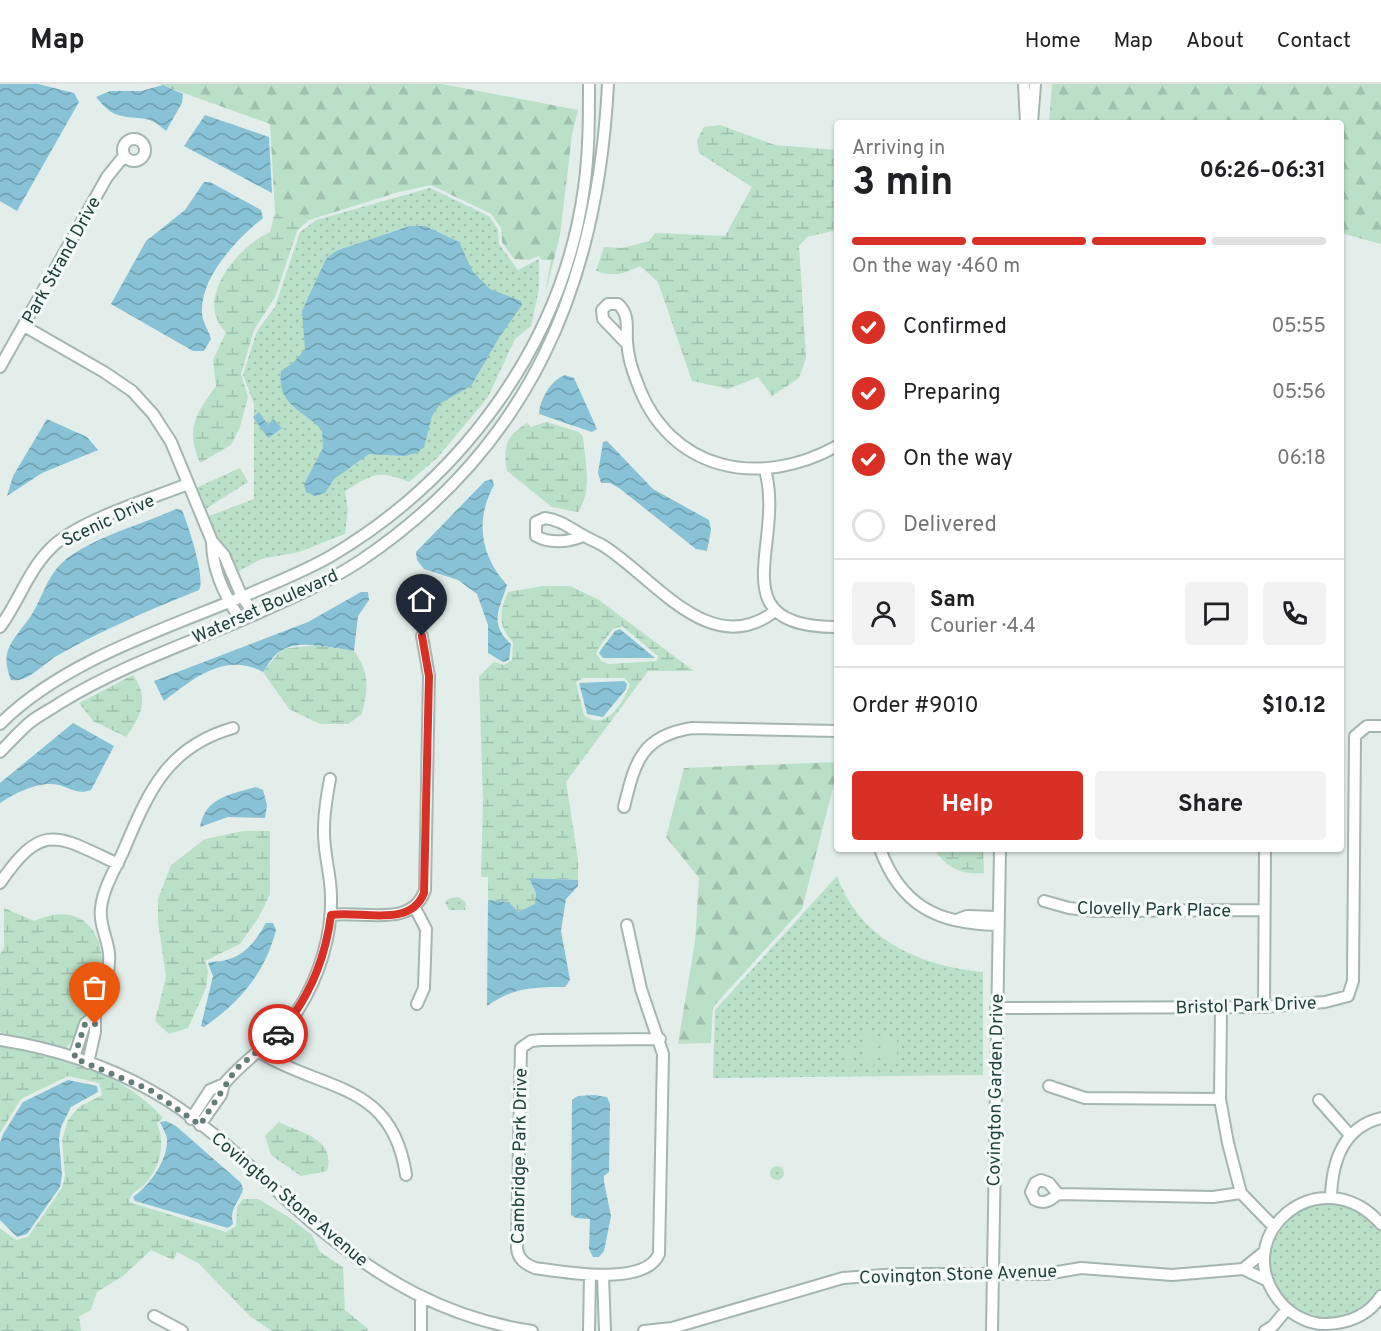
<!DOCTYPE html>
<html lang="en">
<head>
<meta charset="utf-8">
<style>
	body { margin:0; font-family:Overpass,sans-serif; background:#f2f2f2; color:#202124; height:100vh; display:flex; flex-direction:column; font-size:22px; white-space:nowrap }
	* { box-sizing:border-box; margin:0 }
	p { font-size:20px; color:#757577 }
	.icon { flex:none; width:33px; height:33px; fill:none; stroke:currentColor; stroke-width:2; stroke-linecap:round; stroke-linejoin:round }
	.map { position:relative; flex:1; overflow:hidden }
	.panel { position:absolute; left:834px; top:36px; width:510px; height:732px; display:flex; flex-direction:column; background:#fff; border-radius:6px; box-shadow:0 2px 4px #0004 }
	.panel>* { flex:none }
	.pin { position:absolute; display:grid; place-items:center; width:51px; height:51px; color:#fff; margin:-62px -26px; border-radius:50% 50% 50% 0; rotate:-45deg; box-shadow:0 0 6px #0007 }
	.pin .icon { rotate:45deg }
	.courier { position:absolute; display:grid; place-items:center; width:60px; height:60px; margin:-30px; border:4px solid #d93025; border-radius:50%; background:#fff; color:#222; box-shadow:0 2px 8px #0007 }
	.overview em { font-style:normal; font-weight:700 }
	.overview div { display:flex; flex-direction:column-reverse }
	.overview { display:flex; align-items:center; justify-content:space-between; height:102px; padding:0 18px }
	h1 { font-size:39px; font-weight:700; line-height:45px }
	.bar { display:grid; grid-template-columns:repeat(4,1fr); gap:9px 6px; align-content:center; height:72px; padding:0 18px }
	.bar i { height:8px; border-radius:4px; background:#e0e0e0 }
	.bar .active { background:#d93025 }
	.bar p { grid-column:span 4 }
	.line { display:flex; align-items:center; gap:15px; padding:0 18px; border-top:2px solid #e0e0e0 }
	.line div { flex:1 }
	.round { display:grid; place-items:center; flex:none; width:63px; height:63px; border-radius:6px; background:#f2f2f2 }
	ol { padding:0 18px; list-style:none }
	li { display:flex; align-items:center; gap:18px; height:66px }
	li p { margin-inline-start:auto }
	li .icon { padding:6px; border-radius:50%; background:#d93025; color:#fff; stroke-width:4 }
	li:last-child { color:#757577 }
	li i { width:33px; height:33px; border:3px solid #e0e0e0; border-radius:50% }
	.button { display:flex; gap:12px; margin-top:auto; padding:12px 18px }
	.button a { flex:1; height:69px; border-radius:6px; background:#d93025; color:#fff; font-size:24px; font-weight:700; line-height:69px; text-align:center }
	.button a+a { background:#f2f2f2; color:#202124 }
	header { display:flex; align-items:center; gap:36px; box-sizing:border-box; height:84px; padding:0 30px; background:#fff; border-bottom:2px solid #e0e0e0 }
	header strong { font-size:28px }
	nav { display:flex; gap:33px; margin-inline-start:auto; font-size:21px }
	.map>svg:first-child { display:block }
	.forest { fill:url(#forest-firs) }
	.wetland { fill:url(#wetland-marsh); fill-rule:evenodd }
	.park { fill:url(#park-dots) }
	.pitch { fill:#bae0c8 }
	.water { fill:url(#water-waves) }
	.lines { fill:none; stroke-linecap:round; stroke-linejoin:round }
	.minor-casing { stroke:#a5b6b2; stroke-width:14 }
	.minor { stroke:#fff; stroke-width:10 }
	.done { stroke:#657d78; stroke-width:6; stroke-dasharray:0 10.8 }
	.route { stroke:#d93025; stroke-width:8 }
	.labels { text-anchor:middle; stroke-width:6; stroke-linejoin:round; paint-order:stroke }
	.street-label { font-size:18px; fill:#21403b; stroke:#f4faf7 }
</style>
</head>
<body>
<header>
<strong>Map</strong>
<nav><a>Home</a><a>Map</a><a>About</a><a>Contact</a></nav>
</header>
<div class="map">
<svg width="1381" height="1247" viewBox="0 0 1381 1247">
	<defs>
		<pattern id="forest-firs" width="22" height="20" patternUnits="userSpaceOnUse" patternTransform="scale(1.5)"><rect width="22" height="20" fill="#bae0c8"/><path d="M5 1l3.5 6h-7zM16 11l3.5 6h-7z" fill="#a0c1ad"/></pattern>
		<pattern id="wetland-marsh" width="20" height="14" patternUnits="userSpaceOnUse" patternTransform="scale(1.5)"><rect width="20" height="14" fill="#bae0c8"/><path d="M1 5h8M5 5V1M11 12h8M15 12V8" fill="none" stroke="#a0c1ad"/></pattern>
		<pattern id="park-dots" width="8" height="8" patternUnits="userSpaceOnUse" patternTransform="scale(1.5)"><rect width="8" height="8" fill="#bae0c8"/><path d="M2 2h.1M6 6h.1" fill="none" stroke="#a0c1ad" stroke-width="1.8" stroke-linecap="round"/></pattern>
		<pattern id="water-waves" width="16" height="10" patternUnits="userSpaceOnUse" patternTransform="scale(1.5)"><rect width="16" height="10" fill="#87c2d6"/><path d="M0 5q4-4 8 0t8 0" fill="none" stroke="#6e9faf"/></pattern>
	</defs>
	<rect width="100%" height="100%" fill="#e3eeea"/>
	<path class="forest" d="M159 0H442L578 26 572 51 560 151 545 211 551 176H542L539 172 529 176 514 175 502 158 501 144 491 130 431 101 399 108 309 136 283 133 275 128 270 40Z
		M1052 0H1381V160L1341 149V39H1049Z
		M837 678V688L802 825 713 923 711 959 678 960 695 858 699 794 666 753 684 684Z"/>
	<path class="wetland" d="M720 41 775 61 837 66V146L807 153 799 162 806 274 799 294 772 312 758 293 729 305 692 297 658 198 640 182C624 190 614 193 596 187L604 163 622 164 649 157 655 149 725 152 752 103 699 69 697 56 704 43Z
		M275 128 283 133 309 136 297 147 275 213 254 246 241 290 248 313 240 343 231 361 200 379C185 344 196 330 216 302L213 276 226 248C193 216 237 163 270 148Z
		M546 338 579 348 583 353C585 377 593 407 578 428L552 423 507 387C503 363 505 353 527 339L531 343Z
		M543 502H570L599 516 694 587H648L566 698 578 775V796L530 794 536 809V820L518 828 509 818 488 816V793H481L483 717 479 592 494 578 504 581 512 576 513 558C498 543 499 527 508 508ZM622 542 658 572 657 577 609 580 601 577 596 569C599 562 608 552 613 545ZM583 594H624L630 600C625 618 604 649 584 631L576 598Z
		M316 561 354 567C370 589 368 603 362 630L348 640H320L289 625 263 588 282 565Z
		M133 591C150 615 141 632 126 653L93 637 79 619Z
		M243 747H270V810L259 833 240 860 205 877 208 887 206 904 188 944 169 950 155 937 166 893 158 838V815L171 781 205 755Z
		M934 765H983L984 789C961 791 947 784 934 765Z
		M4 824 34 837C96 809 115 873 95 920 88 936 74 952 65 967L0 948V870L4 864Z
		M0 960C57 970 124 989 163 1034L157 1039C166 1060 160 1084 144 1101 137 1107 130 1109 129 1118L226 1148 236 1142 237 1123 243 1115H258L287 1132 312 1151 320 1168 343 1183 345 1226 368 1245 367 1247H272L251 1233 198 1179 177 1168 173 1176 151 1166 123 1192 97 1208 91 1226 79 1232 81 1247H0V1144L16 1156 28 1153 62 1104 65 1092 62 1056 68 1036 79 1023 102 1011 99 999 68 992 35 1008 21 1015 0 1049Z
		M279 1038C303 1050 336 1055 327 1087L301 1092 271 1071 265 1052Z"/>
	<path class="park" d="M430 104 489 132 498 145 499 160 518 186 539 175V205L531 242 515 255 488 313 437 374 409 398C377 385 373 390 345 407L348 425 345 450 299 468 261 475 232 491 209 432 254 415V320L243 291 257 247 275 223 300 148 316 136Z
		M240 384 248 398 204 426 196 404Z
		M837 792C860 856 920 882 983 888V991L713 994 715 926Z
		M458 813 466 818 465 826H449L445 818 448 815Z
		M770 1089a7 7 0 1 1 14 0a7 7 0 1 1-14 0Z
		M1331 1113 1381 1140V1212L1342 1239 1303 1235 1275 1212 1265 1167 1285 1130Z"/>
	<path class="pitch" d="M866 948H873V952L876 953V978L873 982H867V978H864V953Z
		M881 952H897V979H881Z
		M844 961H854V982H844Z"/>
	<path class="water" d="M0 0H38L74 9 79 18 17 127 0 117Z
		M163 1 183 10 182 19 166 47C147 29 140 37 118 31 108 28 102 20 96 13L110 7H141Z
		M205 31 269 53 272 109 184 62Z
		M204 98H210L261 126 263 134C237 155 200 193 202 229 202 237 209 247 211 255L204 267H193L111 220 146 157 185 126Z
		M410 142H425L459 158 473 188 490 205 521 217 522 221 500 252 471 302 441 319 432 332 424 363 417 369 404 372 369 370 334 395 325 409 315 412 306 408 304 400 323 364 322 346C301 324 277 322 281 287L293 279 305 265 302 227 326 175 336 167Z
		M565 291 574 294 597 345 592 348 539 330C540 315 551 296 565 291Z
		M259 328 268 341 273 335 282 344 268 354 253 333Z
		M47 335 87 353 98 366 42 389 7 412 13 392Z
		M607 357 653 405 709 436 711 446 707 467 696 465 619 404 610 399H601L598 389 603 358Z
		M492 395 494 401C475 435 480 472 507 501 500 525 488 539 511 560L509 576 503 578 488 569V541L477 510 458 496 424 485 417 476 416 468 485 397Z
		M176 425 182 426C188 441 206 494 199 506 150 526 101 546 55 573 42 581 27 599 11 596 0 568 10 560 28 536 40 520 43 502 57 484 81 456 142 441 176 425Z
		M361 508H368L369 516 358 532 354 567C335 564 299 555 282 566 274 570 268 581 263 588 225 568 194 594 164 617L154 597 308 538Z
		M620 545 655 574H603L599 569C601 565 611 553 615 547Z
		M624 597 627 600 626 605 603 633 587 630 579 599Z
		M73 639 114 662 91 706C78 711 70 704 59 701 40 696 15 709 0 719V699Z
		M256 703 263 706 267 721 265 734 228 733 200 743C205 713 232 710 256 703Z
		M529 794 578 796V802L566 815 561 847 570 896 565 903C535 903 513 903 487 922L488 816 509 818 518 828 535 820 536 809Z
		M266 839H273L276 846C265 889 240 918 204 943L201 942 213 892 208 879C212 877 216 878 222 877 245 872 255 858 266 839Z
		M68 996 97 1002 98 1008 71 1023 61 1043 59 1055 62 1091 60 1103 27 1150 17 1153 0 1136V1059L3 1050 23 1018Z
		M594 1011 607 1013 610 1020 609 1088 604 1092V1098L611 1132 604 1167 599 1173H593L589 1165 590 1135 576 1134 571 1131V1123L572 1016 578 1012Z
		M166 1037 176 1042 241 1099 243 1105C239 1119 229 1124 233 1140L228 1144 135 1117 133 1113C148 1103 168 1077 167 1056 167 1051 162 1043 160 1038Z"/>
	<g class="lines">
		<defs>
			<path id="minor" d="M1024 0 1026 39
				M1032 39 1035 0
				M123 66a11 11 0 1 1 22 0a11 11 0 1 1-22 0Z
				M24 242 104 288 132 307 153 330 171 358 212 457 224 471 242 513 255 530
				M627 260 603 235 602 226 608 220H618C630 231 626 244 627 258 628 271 632 286 637 298 669 388 760 405 837 362
				M0 283 107 93 124 72
				M765 386C786 459 717 543 837 543
				M583 452C569 458 550 460 536 452V438L545 434C562 436 572 446 586 453 591 456 597 458 602 461 652 491 710 578 775 527
				M212 457C212 485 225 513 241 536
				M0 543C18 519 28 487 50 465 76 437 150 415 188 400
				M0 640C64 576 168 544 249 510 277 498 305 487 331 472 463 394 563 258 584 104 589 69 589 35 589 0
				M0 668C9 659 18 649 28 640 37 632 50 626 60 619 123 580 193 558 260 528 294 513 328 498 360 477 530 363 598 200 608 0
				M624 723C635 678 641 652 692 644L837 647
				M880 765C901 822 938 840 997 841
				M0 799C43 737 56 751 118 780
				M1044 817 1069 824 1095 827 1264 826
				M415 824 426 845 424 904 417 920
				M331 831C362 826 412 845 425 806L429 592 422 552
				M959 835 967 832 997 833
				M627 841 641 905 663 970 659 1170C645 1203 563 1188 535 1184 525 1180 518 1175 517 1164L521 964 531 957 541 956 660 955
				M1264 923 1265 765
				M996 924 1264 923 1325 918 1348 912 1353 897 1355 652 1367 642H1381
				M1221 924 1220 1015 1228 1059 1241 1109 1274 1143
				M95 931C101 912 111 890 109 869 107 853 99 840 101 824 103 805 115 785 123 768 148 709 166 663 233 644
				M0 956C51 964 105 981 150 1006 213 1041 261 1095 315 1141 381 1196 446 1234 532 1247
				M259 968C324 1008 392 997 406 1091
				M74 973 85 940 95 931V948L88 979
				M224 1000C246 973 278 956 298 926 319 893 332 852 331 813 331 790 323 768 324 745 324 728 327 711 330 695
				M1049 1002 1085 1014 1220 1015
				M1319 1016 1350 1051
				M191 1035 210 1006 224 1000 221 1011 200 1041
				M1058 1110 1049 1099 1041 1096 1035 1099 1031 1108 1035 1116C1044 1121 1051 1116 1058 1110L1213 1113 1241 1109
				M1331 1113C1332 1078 1343 1043 1381 1034
				M1381 1140C1319 1071 1224 1154 1282 1220 1293 1232 1311 1241 1327 1240 1349 1239 1369 1231 1381 1212
				M1243 1185 1265 1167
				M603 1191 605 1247
				M154 1232 182 1247
				M421 1247V1214
				M589 1247 590 1191
				M644 1247 672 1244 843 1194 899 1190H1046L1081 1184 1172 1191 1243 1185 1268 1197
				M992 1247 1000 765
				M1265 1247 1273 1242 1287 1225"/>
		</defs>
		<use href="#minor" class="minor-casing"/>
		<use href="#minor" class="minor"/>
	</g>
	<g class="lines">
		<path class="done" d="M95 940V932L85 940 74 974 150 1006 200 1041 236 985 278 950"/>
		<path class="route" d="M278 950C309 916 325 876 331 831 360 826 410 845 424 809L429 592 422 552"/>
	</g>
	<g class="labels">
		<g class="street-label">
			<text transform="translate(61 176) rotate(-61)" y="6">Park Strand Drive</text>
			<text transform="translate(108 436) rotate(-25)" y="6">Scenic Drive</text>
			<text transform="translate(265 522) rotate(-24)" y="6">Waterset Boulevard</text>
			<text transform="translate(1154 825) rotate(1)" y="6">Clovelly Park Place</text>
			<text transform="translate(1246 921) rotate(-2)" y="6">Bristol Park Drive</text>
			<text transform="translate(995 1006) rotate(-89)" y="6">Covington Garden Drive</text>
			<text transform="translate(519 1072) rotate(-89)" y="6">Cambridge Park Drive</text>
			<text transform="translate(290 1115) rotate(40)" y="6">Covington Stone Avenue</text>
			<text transform="translate(958 1190) rotate(-2)" y="6">Covington Stone Avenue</text>
		</g>
	</g>
</svg>
<div class="pin" style="left:95px;top:940px;background:#ea580c"><svg class="icon" aria-label="bag" viewBox="0 0 24 24"><path d="M5 8h14l-1 12H6zM9 8a3 3 0 0 1 6 0"/></svg></div>
<div class="pin" style="left:422px;top:552px;background:#1f2937"><svg class="icon" aria-label="home" viewBox="0 0 24 24"><path d="M3 11l9-7 9 7M6 9v11h12V9"/></svg></div>
<div class="courier" style="left:278px;top:950px"><svg class="icon" aria-label="car" viewBox="0 0 24 24"><path d="M5 17H2v-5l4-1 3-4h7l3 4 3 1v5h-3M9 17h6M6 11h13"/><circle cx="7" cy="17" r="2"/><circle cx="17" cy="17" r="2"/></svg></div>
<section class="panel">
<div class="overview"><div><h1>3 min</h1><p>Arriving in</p></div><em>06:26–06:31</em></div>
<div class="bar"><i class="active"></i><i class="active"></i><i class="active"></i><i></i><p>On the way · 460 m</p></div>
<ol>
<li><svg class="icon" aria-label="check" viewBox="0 0 24 24"><path d="M5 12l5 5 9-10"/></svg>Confirmed<p>05:55</p></li>
<li><svg class="icon" aria-label="check" viewBox="0 0 24 24"><path d="M5 12l5 5 9-10"/></svg>Preparing<p>05:56</p></li>
<li><svg class="icon" aria-label="check" viewBox="0 0 24 24"><path d="M5 12l5 5 9-10"/></svg>On the way<p>06:18</p></li>
<li><i></i>Delivered</li>
</ol>
<div class="line" style="height:108px"><a class="round"><svg class="icon" aria-label="person" viewBox="0 0 24 24"><circle cx="12" cy="8" r="4"/><path d="M4 21q1-7 8-7t8 7"/></svg></a><div><b>Sam</b><p>Courier · 4.4</p></div><a class="round"><svg class="icon" aria-label="chat" viewBox="0 0 24 24"><path d="M4 5h16v11H9l-5 4z"/></svg></a><a class="round"><svg class="icon" aria-label="phone" viewBox="0 0 24 24"><path d="M5 4h4l2 5-3 2q2 4 5 5l2-3 5 2v4C11 20 4 13 5 4z"/></svg></a></div>
<div class="line" style="height:78px"><div>Order #9010</div><b>$10.12</b></div>
<div class="button"><a>Help</a><a>Share</a></div>
</section>
</div>
</body>
</html>
